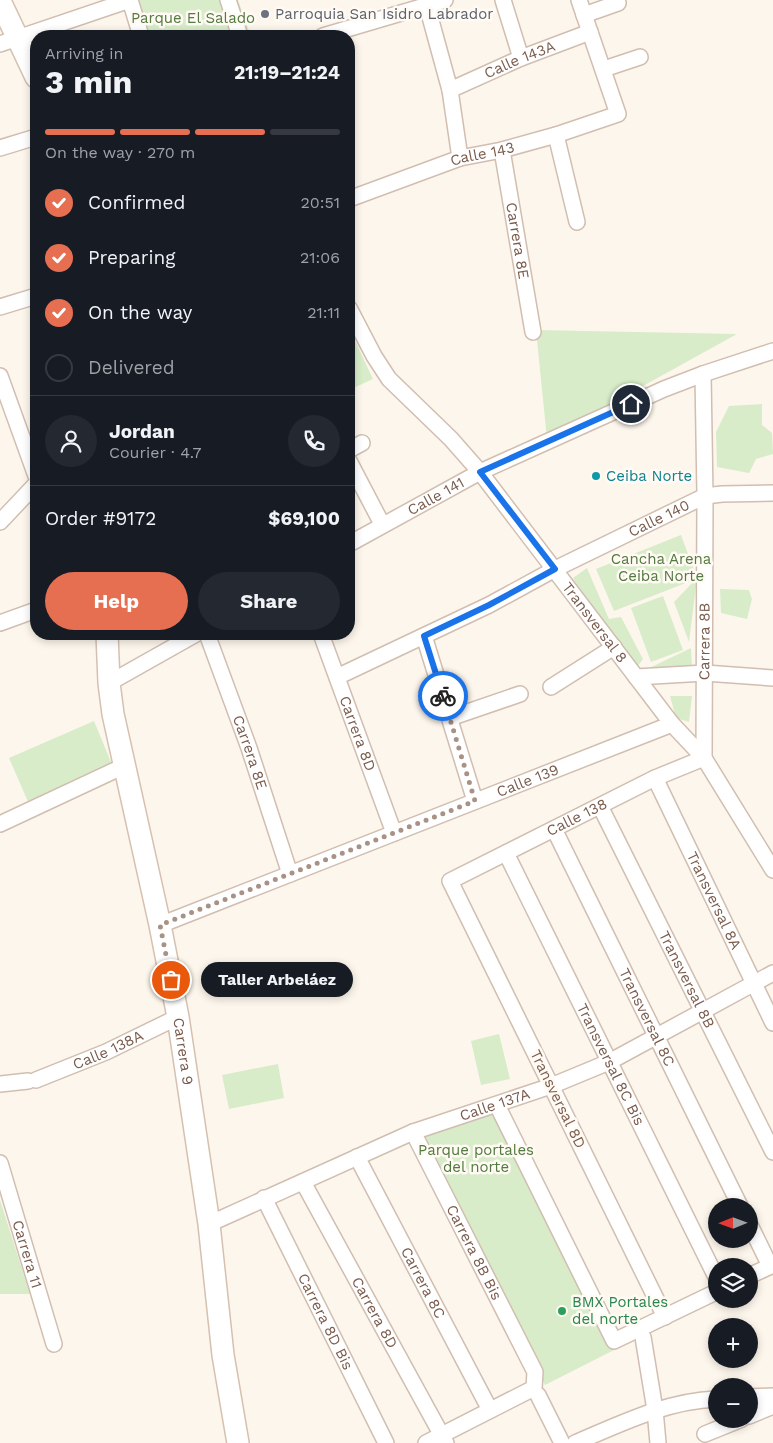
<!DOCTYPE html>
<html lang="en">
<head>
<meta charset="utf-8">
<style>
	body { margin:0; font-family:"Work Sans",sans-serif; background:#242831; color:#f1f3f6; height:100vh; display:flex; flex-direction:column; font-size:19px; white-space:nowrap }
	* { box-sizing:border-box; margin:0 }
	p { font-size:16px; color:#9ea1a6 }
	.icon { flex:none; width:28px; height:28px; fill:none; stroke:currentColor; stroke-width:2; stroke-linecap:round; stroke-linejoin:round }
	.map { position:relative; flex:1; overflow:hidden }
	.drawer { position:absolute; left:30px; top:30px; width:325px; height:610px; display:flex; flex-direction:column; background:#171b24; border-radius:20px; box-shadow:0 2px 8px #0003 }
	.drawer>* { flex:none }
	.needle { width:32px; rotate:269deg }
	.fabs { position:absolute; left:708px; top:1198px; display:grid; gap:10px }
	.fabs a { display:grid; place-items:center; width:50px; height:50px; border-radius:50%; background:#171b24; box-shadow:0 2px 8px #0003; font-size:25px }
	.pin { position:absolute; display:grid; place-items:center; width:42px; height:42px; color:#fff; margin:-21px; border:2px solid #fff; border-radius:50%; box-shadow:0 1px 5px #0007 }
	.courier { position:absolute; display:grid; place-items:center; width:50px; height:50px; margin:-25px; border:4px solid #1a73e8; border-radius:50%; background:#fff; color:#222; box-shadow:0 1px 6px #0007 }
	.bubble { position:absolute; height:35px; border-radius:18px; background:#171b24; box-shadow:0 2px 8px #0003; font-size:16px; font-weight:700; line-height:35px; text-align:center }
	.summary em { font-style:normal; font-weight:700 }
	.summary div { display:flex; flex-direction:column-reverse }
	.summary { display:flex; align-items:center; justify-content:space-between; height:85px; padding:0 15px }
	h1 { font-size:32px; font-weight:700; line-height:38px }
	.bar { display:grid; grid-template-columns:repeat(4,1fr); gap:8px 5px; align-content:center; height:60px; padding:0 15px }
	.bar i { height:6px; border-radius:4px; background:#363941 }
	.bar .active { background:#e76f51 }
	.bar p { grid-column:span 4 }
	.line { display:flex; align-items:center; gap:12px; padding:0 15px; border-top:1px solid #363941 }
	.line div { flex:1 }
	.round { display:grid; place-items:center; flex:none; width:52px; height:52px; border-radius:26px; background:#242831 }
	ol { padding:0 15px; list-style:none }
	li { display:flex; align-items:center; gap:15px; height:55px }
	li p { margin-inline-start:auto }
	li .icon { padding:5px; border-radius:50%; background:#e76f51; color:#fff; stroke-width:4 }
	li:last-child { color:#9ea1a6 }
	li i { width:28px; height:28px; border:2px solid #363941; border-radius:50% }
	.cta { display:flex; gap:10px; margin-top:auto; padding:10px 15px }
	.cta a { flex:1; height:58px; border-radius:30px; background:#e76f51; color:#fff; font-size:20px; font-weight:700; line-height:58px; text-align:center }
	.cta a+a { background:#242831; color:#f1f3f6 }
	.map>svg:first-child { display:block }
	.green { fill:#d8ecc9 }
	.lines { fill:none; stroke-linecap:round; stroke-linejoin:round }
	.street-casing { stroke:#d1beb0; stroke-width:18 }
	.secondary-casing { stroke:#d6c0b0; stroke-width:24 }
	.street { stroke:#fff; stroke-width:15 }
	.secondary { stroke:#fff; stroke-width:21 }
	.done { stroke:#a89285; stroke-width:5; stroke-dasharray:0 9 }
	.route { stroke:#1a73e8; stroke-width:6 }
	.worship-dot { fill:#6b7280; stroke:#fffaf3; stroke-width:2 }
	.culture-dot { fill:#0f9aa8; stroke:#fffaf3; stroke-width:2 }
	.leisure-dot { fill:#2e9e5b; stroke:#fffaf3; stroke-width:2 }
	.labels { text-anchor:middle; stroke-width:5; stroke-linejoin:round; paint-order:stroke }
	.worship-label { font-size:15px; fill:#5b616d; stroke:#fffaf3; text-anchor:start }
	.park-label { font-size:15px; fill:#537a41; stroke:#fffaf3 }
	.street-label { font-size:15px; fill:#7a5c4d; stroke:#fffaf3 }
	.culture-label { font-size:15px; fill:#0d838f; stroke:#fffaf3; text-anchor:start }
	.leisure-label { font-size:15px; fill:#27864d; stroke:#fffaf3; text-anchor:start }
</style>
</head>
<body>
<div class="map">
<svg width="773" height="1443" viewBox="0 0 773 1443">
	<rect width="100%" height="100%" fill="#fdf6ec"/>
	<path class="green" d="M137 0H238L251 36H145Z
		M349 328 373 379 349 390Z
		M536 330 737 334 547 439Z
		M762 404V425L772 433 773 454 756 459 749 473 717 467 716 432 729 406Z
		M681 535 697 578 689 642 674 602 696 579 614 611 596 569Z
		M587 568 609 619 621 617 643 659 638 666C614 638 589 611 573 578Z
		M720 589 749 590 752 599 747 619 721 613Z
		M663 596 683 650 651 662 631 608Z
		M691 648 692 668 641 672Z
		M670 696H692L689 722 676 718Z
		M94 721 113 767 29 804 9 758Z
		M499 1034 510 1079 481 1085 471 1041Z
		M278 1064 284 1098 229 1109 222 1075Z
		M473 1115 500 1116 616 1349 545 1385 417 1132Z
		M0 1200 30 1294H0Z"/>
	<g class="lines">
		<defs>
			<g id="street">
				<path d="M130 0 141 36"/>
				<path d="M228 0 240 36"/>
				<path d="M503 0 521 58"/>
				<path d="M427 6 450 90 460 158"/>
				<path d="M584 15 618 3"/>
				<path d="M323 36 445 0"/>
				<path d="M0 44 130 0"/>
				<path d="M604 69 640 57"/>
				<path id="s1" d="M450 90 521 58 590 32"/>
				<path d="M556 135 577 222"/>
				<path d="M0 148 36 137"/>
				<path id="s2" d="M502 150 533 332"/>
				<path id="s3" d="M349 199 460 158 502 150 556 135 618 114 579 0"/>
				<path d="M0 307 36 296"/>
				<path id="s4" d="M349 308 374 356 389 379 451 439 480 472 672 724 704 758 773 870"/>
				<path d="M0 376 36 476"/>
				<path d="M349 450 362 443"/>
				<path d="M349 461 382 524"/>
				<path d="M0 522 36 484"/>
				<path id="s5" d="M349 544 480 472 664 389 703 374 773 351"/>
				<path d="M0 623 36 610"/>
				<path id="s6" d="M207 634 249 748 290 874"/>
				<path id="s7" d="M321 634 394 833"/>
				<path d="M424 636 475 801"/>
				<path id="s8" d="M337 677 489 605 555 569 705 496 722 494 773 493"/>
				<path d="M636 677 705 673 773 678"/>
				<path d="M109 683 196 634"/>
				<path d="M551 687 614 647"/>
				<path d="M450 718 520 694"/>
				<path id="s9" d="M655 778 773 1023"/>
				<path id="s10" d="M600 806 773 1152"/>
				<path d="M0 824 124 766"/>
				<path id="s11" d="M554 829 740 1206"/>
				<path id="s12" d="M506 853 716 1277"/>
				<path id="s13" d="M160 925 672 724"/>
				<path id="s14" d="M36 1080 106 1052 178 1017"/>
				<path d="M0 1084 28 1081"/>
				<path d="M497 1105 614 1341 716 1292"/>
				<path id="s15" d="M413 1132 535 1372 534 1388 426 1443"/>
				<path id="s16" d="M357 1157 490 1410"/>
				<path id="s17" d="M0 1163 54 1344"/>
				<path id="s18" d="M303 1182 446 1443"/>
				<path id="s19" d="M264 1198 386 1443"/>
				<path d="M749 1223 770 1266"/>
				<path id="s20" d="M209 1224 413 1132 551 1086 609 1062 773 973"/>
				<path d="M749 1276 773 1265"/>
				<path id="s21" d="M665 1317 450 881 655 778 704 758 705 496 703 374"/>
				<path d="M643 1337 655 1410 658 1443"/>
				<path d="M538 1395 562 1443"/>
				<path d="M749 1397 773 1396"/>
				<path d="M749 1416 773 1406"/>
				<path d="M705 1434 742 1419"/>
				<path d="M575 1443C620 1424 666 1401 716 1399"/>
			</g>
			<g id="secondary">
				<path d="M0 1 36 77"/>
				<path id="s22" d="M107 634 109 683 113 714 160 925 178 1017 209 1224 223 1355 238 1443"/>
			</g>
		</defs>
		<use href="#street" class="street-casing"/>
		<use href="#secondary" class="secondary-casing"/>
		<use href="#street" class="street"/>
		<use href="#secondary" class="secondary"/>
	</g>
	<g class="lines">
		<path class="done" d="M171 980 160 925 475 801 443 696"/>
		<path class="route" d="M443 696 424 636 489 605 555 569 480 472 631 404"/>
	</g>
	<circle class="worship-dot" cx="265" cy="14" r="5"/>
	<circle class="culture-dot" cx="596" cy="476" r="5"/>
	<circle class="leisure-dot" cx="562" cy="1311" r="5"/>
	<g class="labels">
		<g class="worship-label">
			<text x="275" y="19">Parroquia San Isidro Labrador</text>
		</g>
		<g class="park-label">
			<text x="193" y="23">Parque El Salado</text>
			<text x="661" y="564">Cancha Arena<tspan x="661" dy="17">Ceiba Norte</tspan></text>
			<text x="476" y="1155">Parque portales<tspan x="476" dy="17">del norte</tspan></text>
		</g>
		<g class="street-label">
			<text dy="5" stroke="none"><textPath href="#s1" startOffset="76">Calle 143A</textPath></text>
			<text dy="5" stroke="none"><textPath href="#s3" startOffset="141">Calle 143</textPath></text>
			<text dy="5" stroke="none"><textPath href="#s2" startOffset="92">Carrera 8E</textPath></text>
			<text dy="5" stroke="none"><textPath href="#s5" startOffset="99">Calle 141</textPath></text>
			<text dy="5" stroke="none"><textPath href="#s8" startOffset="359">Calle 140</textPath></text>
			<text dy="5" stroke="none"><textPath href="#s4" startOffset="401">Transversal 8</textPath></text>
			<text dy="5" stroke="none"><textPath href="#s21" startOffset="885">Carrera 8B</textPath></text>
			<text dy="5" stroke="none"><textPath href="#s7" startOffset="106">Carrera 8D</textPath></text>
			<text dy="5" stroke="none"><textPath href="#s6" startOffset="126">Carrera 8E</textPath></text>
			<text dy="5" stroke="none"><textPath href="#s13" startOffset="395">Calle 139</textPath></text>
			<text dy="5" stroke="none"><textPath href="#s21" startOffset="628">Calle 138</textPath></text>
			<text dy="5" stroke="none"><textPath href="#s9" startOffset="136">Transversal 8A</textPath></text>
			<text dy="5" stroke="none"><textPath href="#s10" startOffset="194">Transversal 8B</textPath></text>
			<text dy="5" stroke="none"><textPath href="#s11" startOffset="210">Transversal 8C</textPath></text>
			<text dy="5" stroke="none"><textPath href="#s14" startOffset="78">Calle 138A</textPath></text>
			<text dy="5" stroke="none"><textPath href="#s22" startOffset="425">Carrera 9</textPath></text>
			<text dy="5" stroke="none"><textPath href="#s12" startOffset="236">Transversal 8C Bis</textPath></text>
			<text transform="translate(558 1099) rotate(64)" y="5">Transversal 8D</text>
			<text dy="5" stroke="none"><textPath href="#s20" startOffset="310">Calle 137A</textPath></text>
			<text dy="5" stroke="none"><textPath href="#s15" startOffset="135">Carrera 8B Bis</textPath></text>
			<text dy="5" stroke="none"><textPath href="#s17" startOffset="95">Carrera 11</textPath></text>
			<text dy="5" stroke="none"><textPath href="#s16" startOffset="142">Carrera 8C</textPath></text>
			<text dy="5" stroke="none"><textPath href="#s18" startOffset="149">Carrera 8D</textPath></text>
			<text dy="5" stroke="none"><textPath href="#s19" startOffset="138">Carrera 8D Bis</textPath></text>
		</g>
		<g class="culture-label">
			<text x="606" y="481">Ceiba Norte</text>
		</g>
		<g class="leisure-label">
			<text x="572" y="1307">BMX Portales<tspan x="572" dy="17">del norte</tspan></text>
		</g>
	</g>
</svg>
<div class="fabs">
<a><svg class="needle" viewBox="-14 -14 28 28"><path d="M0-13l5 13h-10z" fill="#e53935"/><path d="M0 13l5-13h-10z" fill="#9ea1a6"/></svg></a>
<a><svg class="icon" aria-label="layers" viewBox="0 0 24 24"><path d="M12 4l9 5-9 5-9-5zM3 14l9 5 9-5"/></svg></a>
<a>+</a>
<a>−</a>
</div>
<div class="pin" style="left:171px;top:980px;background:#ea580c"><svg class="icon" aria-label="bag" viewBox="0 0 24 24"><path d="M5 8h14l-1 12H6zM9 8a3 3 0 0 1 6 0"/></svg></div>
<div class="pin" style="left:631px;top:404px;background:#1f2937"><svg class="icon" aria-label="home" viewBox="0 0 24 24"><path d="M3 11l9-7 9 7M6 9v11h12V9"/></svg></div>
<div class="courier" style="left:443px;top:696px"><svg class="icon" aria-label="bike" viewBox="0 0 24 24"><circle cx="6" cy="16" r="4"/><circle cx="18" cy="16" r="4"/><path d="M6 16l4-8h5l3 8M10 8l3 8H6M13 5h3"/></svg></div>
<div class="bubble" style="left:201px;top:962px;width:152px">Taller Arbeláez</div>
<section class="drawer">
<div class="summary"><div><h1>3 min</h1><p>Arriving in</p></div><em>21:19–21:24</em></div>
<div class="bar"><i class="active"></i><i class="active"></i><i class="active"></i><i></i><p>On the way · 270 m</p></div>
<ol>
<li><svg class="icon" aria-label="check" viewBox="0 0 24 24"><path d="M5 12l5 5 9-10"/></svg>Confirmed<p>20:51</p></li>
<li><svg class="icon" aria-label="check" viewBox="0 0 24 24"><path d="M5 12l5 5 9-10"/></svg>Preparing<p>21:06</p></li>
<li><svg class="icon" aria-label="check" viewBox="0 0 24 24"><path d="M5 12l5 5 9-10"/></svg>On the way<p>21:11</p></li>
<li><i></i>Delivered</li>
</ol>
<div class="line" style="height:90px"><a class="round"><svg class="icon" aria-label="person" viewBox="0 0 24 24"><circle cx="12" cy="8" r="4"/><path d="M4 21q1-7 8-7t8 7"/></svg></a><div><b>Jordan</b><p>Courier · 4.7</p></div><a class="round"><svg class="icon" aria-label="phone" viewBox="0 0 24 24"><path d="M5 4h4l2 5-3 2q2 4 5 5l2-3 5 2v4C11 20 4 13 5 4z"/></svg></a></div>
<div class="line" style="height:65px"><div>Order #9172</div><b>$69,100</b></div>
<div class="cta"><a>Help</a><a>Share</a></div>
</section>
</div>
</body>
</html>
